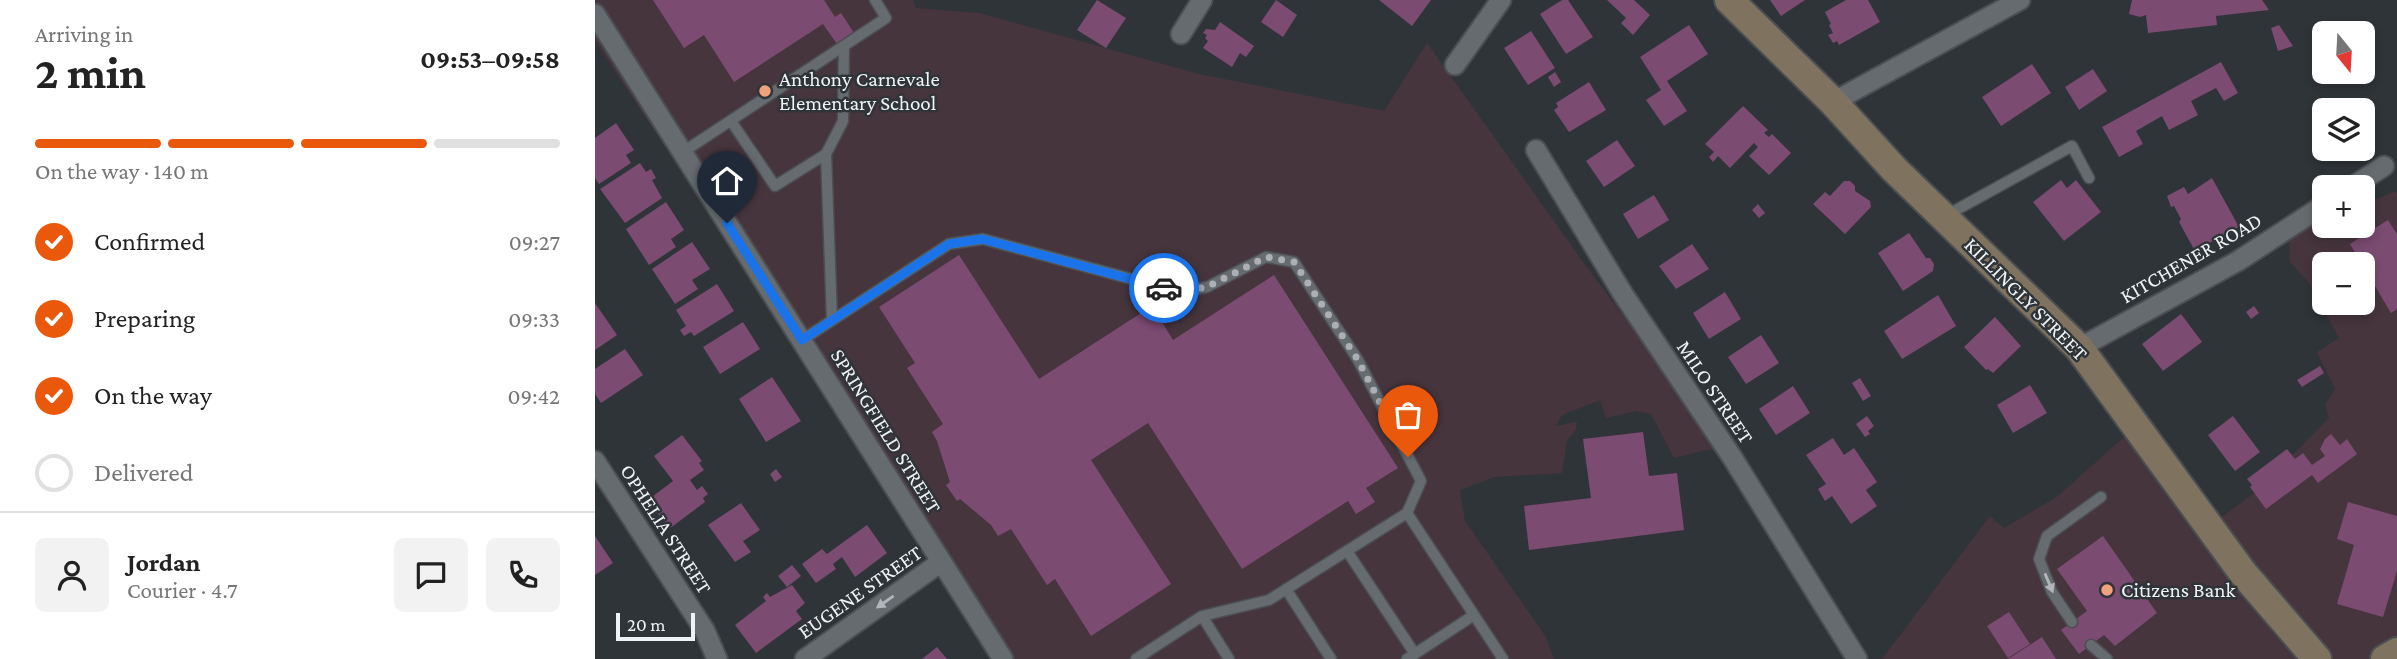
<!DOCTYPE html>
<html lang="en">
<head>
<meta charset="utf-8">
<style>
	body { margin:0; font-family:"Crimson Pro",serif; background:#f2f2f2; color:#222; height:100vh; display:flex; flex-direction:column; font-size:26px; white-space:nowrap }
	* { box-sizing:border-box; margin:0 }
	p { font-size:23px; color:#767676 }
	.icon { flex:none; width:38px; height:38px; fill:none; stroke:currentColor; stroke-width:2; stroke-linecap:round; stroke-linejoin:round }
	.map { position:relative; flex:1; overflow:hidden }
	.sheet { display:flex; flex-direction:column; background:#fff; width:595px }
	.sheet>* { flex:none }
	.needle { width:46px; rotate:162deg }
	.buttons { position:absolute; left:1717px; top:21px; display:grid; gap:14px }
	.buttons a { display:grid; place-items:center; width:63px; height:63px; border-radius:10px; background:#fff; box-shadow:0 4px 10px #0003; font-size:35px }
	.scale { position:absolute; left:21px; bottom:18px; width:79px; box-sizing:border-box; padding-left:7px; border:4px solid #f0f3f6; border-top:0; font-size:19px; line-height:24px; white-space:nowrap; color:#f0f3f6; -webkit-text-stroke:5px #2f3438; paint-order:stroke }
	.pin { position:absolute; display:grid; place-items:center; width:60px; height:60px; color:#fff; margin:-72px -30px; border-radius:50% 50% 50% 0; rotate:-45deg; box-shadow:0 0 7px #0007 }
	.pin .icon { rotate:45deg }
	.courier { position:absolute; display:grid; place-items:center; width:70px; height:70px; margin:-35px; border:5px solid #1a73e8; border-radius:50%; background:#fff; color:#222; box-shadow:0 2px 9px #0007 }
	.head em { font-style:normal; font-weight:700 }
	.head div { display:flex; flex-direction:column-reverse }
	.head { display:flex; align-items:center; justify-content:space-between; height:119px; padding:0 35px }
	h1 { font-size:46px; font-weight:700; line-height:52px }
	.bar { display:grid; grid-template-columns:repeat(4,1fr); gap:10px 7px; align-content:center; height:84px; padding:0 35px }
	.bar i { height:9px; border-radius:5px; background:#e0e0e0 }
	.bar .selected { background:#ea580c }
	.bar p { grid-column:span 4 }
	.line { display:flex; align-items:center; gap:18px; padding:0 35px; border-top:2px solid #e0e0e0 }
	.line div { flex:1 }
	.round { display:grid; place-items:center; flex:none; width:74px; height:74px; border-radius:10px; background:#f2f2f2 }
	ol { padding:0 35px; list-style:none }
	li { display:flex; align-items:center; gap:21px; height:77px }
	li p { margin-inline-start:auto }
	li .icon { padding:7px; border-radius:50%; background:#ea580c; color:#fff; stroke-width:4 }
	li:last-child { color:#767676 }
	li i { width:38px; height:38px; border:4px solid #e0e0e0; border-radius:50% }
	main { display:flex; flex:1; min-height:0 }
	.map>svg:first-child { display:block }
	.commercial { fill:#47353d; fill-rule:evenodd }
	.building { fill:#7b4b72 }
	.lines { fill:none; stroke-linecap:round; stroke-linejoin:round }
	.service-casing { stroke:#4b4f53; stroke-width:13 }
	.minor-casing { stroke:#4b4f53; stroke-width:23 }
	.secondary-casing { stroke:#4b4f53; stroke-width:32 }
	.service { stroke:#666b70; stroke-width:10 }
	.minor { stroke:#666b70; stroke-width:19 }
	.secondary { stroke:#7f7360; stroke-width:28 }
	.oneway { fill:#b2b6ba }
	.done { stroke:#acb0b4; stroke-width:7; stroke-dasharray:0 12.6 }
	.route { stroke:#1a73e8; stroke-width:9 }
	.poi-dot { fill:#f2a17e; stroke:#2f3438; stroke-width:2.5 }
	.labels { text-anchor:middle; stroke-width:5; stroke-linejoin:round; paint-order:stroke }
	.poi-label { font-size:21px; fill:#f0f3f6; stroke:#2f3438; text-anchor:start }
	.street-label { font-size:21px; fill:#f0f3f6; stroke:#2f3438 }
</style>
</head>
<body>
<main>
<section class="sheet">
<div class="head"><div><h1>2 min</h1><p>Arriving in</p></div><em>09:53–09:58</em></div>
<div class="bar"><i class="selected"></i><i class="selected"></i><i class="selected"></i><i></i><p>On the way · 140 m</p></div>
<ol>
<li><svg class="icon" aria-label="check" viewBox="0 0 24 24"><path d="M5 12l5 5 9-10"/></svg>Confirmed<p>09:27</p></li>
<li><svg class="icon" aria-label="check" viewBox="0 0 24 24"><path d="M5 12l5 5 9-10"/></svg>Preparing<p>09:33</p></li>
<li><svg class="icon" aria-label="check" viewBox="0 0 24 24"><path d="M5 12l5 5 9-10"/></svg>On the way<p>09:42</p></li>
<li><i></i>Delivered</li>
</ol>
<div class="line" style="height:126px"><a class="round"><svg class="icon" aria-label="person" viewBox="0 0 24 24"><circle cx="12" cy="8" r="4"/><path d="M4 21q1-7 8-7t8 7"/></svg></a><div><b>Jordan</b><p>Courier · 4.7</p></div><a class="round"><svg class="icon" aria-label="chat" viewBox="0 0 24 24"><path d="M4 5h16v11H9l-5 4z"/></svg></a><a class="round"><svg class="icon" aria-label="phone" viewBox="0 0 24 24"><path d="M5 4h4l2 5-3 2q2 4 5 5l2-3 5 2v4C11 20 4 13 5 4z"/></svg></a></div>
</section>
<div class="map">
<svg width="1802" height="659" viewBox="0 0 1802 659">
	<rect width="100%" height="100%" fill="#2f3438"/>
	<path class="commercial" d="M0 0H318L321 8 384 13 604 74 789 111 832 43 986 259 1136 461 1115 449 1079 458 1056 414 1041 411 1011 418 1005 400 967 415 961 426 982 422 981 429 972 441 967 473 899 477 865 490 870 521 951 637 959 659H405L277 458 0 41Z
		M1800 191 1802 193V659H1287L1395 516 1409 528 1463 496 1538 429 1617 524 1662 491 1734 418 1730 405 1740 389 1722 352 1744 338 1714 283 1695 262 1694 242 1709 230 1729 221V226H1768V205ZM1729 264H1768V303H1729Z"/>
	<path class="building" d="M58 0H229L240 17 246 13 259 33 242 44 228 24 139 82 109 35 89 48Z
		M502 0 531 18 511 48 482 30Z
		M681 0 702 15 688 37 666 22Z
		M784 0H836L817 26Z
		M967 0H973L998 37 971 54 945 14Z
		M1012 0H1039L1055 15 1038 35 1026 23 1031 18Z
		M1175 0H1210L1186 16Z
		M1251 0H1273L1285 22 1244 45 1242 41 1238 43 1233 35 1238 33 1234 25 1236 24 1230 12Z
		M1537 0H1667L1674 10 1621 16 1622 25 1553 33 1551 15 1545 17 1534 14Z
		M625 22 659 46 651 57 645 53 637 67 608 48 613 41 610 38 612 35 608 33 611 29 620 30Z
		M1094 25 1113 54 1072 81 1092 111 1069 126 1051 100 1066 90 1045 57Z
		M1684 25 1698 46 1683 51 1676 28Z
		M936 31 960 68 933 85 909 48Z
		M1626 62 1643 93 1629 101 1621 88 1596 101 1603 115 1574 130 1567 116 1541 131 1548 144 1524 157 1507 127Z
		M1437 64 1456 93 1406 126 1387 97Z
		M1498 69 1512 91 1484 110 1470 87Z
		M960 72 966 82 959 87 953 77Z
		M994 82 1011 110 974 132 959 110 963 107 961 103Z
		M1148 106 1173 130 1169 133 1174 137 1177 134 1196 153 1174 175 1154 156 1163 147 1159 143 1135 168 1123 156 1118 162 1114 157 1119 152 1110 144Z
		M21 123 39 150 31 155 36 163 4 184 0 178V138Z
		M1022 140 1040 166 1009 187 991 161Z
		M45 163 51 172 56 169 61 178 57 180 67 198 30 223 5 189Z
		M1617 178 1644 227 1600 251 1584 222 1586 219 1579 206 1576 207 1572 196 1589 187 1593 194Z
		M1466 180 1472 188 1481 180 1506 212 1469 241 1438 202Z
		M1249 181H1255L1260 186V191L1275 201 1276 207 1250 234 1218 204 1230 192 1235 196Z
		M1059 195 1074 220 1043 239 1028 214Z
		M71 202 89 230 76 239 81 247 54 265 31 229Z
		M1163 204 1170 213 1164 218 1157 210Z
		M1793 220 1802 234V309L1796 313 1755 244Z
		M1314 233 1331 258H1335L1339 264 1338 271 1308 291 1283 253Z
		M97 242 115 269 97 280 103 289 80 304 57 269Z
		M1097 244 1114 269 1081 289 1064 266Z
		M364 255 444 379 557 306 578 340 679 275 803 468 771 488 780 502 761 514 753 501 647 569 553 423 496 460 576 584 496 636 460 579 452 585 416 529 403 536 396 525 365 499 362 501 351 485 355 482 342 441 337 432 348 424 312 368 320 363 284 307Z
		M122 284 139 311 99 336 96 332 89 336 85 330 91 326 81 310Z
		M1130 292 1146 319 1114 339 1098 313Z
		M1343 295 1361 326 1307 359 1289 331Z
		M0 303 22 335 0 350Z
		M1659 306 1664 313 1656 319 1651 312Z
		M1586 314 1607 342 1568 371 1547 344Z
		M1400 317 1426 346 1398 373 1393 369 1391 370 1369 347Z
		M148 322 165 349 125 374 108 347Z
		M1166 335 1184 363 1151 384 1133 357Z
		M30 349 48 375 6 403 0 394V369Z
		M1725 366 1729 373 1707 387 1702 380Z
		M177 377 206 421 171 442 144 399Z
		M1265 378 1276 396 1268 401 1257 383Z
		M1435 385 1452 413 1418 433 1402 405Z
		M1198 386 1215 413 1181 435 1164 409Z
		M1272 416 1279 426 1273 431 1275 434 1270 437 1261 424Z
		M1638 416 1665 452 1640 471 1613 435Z
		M1048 432 1054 476 1082 473 1089 530 934 550 929 506 996 498 988 439Z
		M1736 434 1745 445 1752 439 1762 454 1723 483 1717 475 1671 509 1655 487 1657 485 1652 479 1692 449 1700 459 1708 453 1717 465 1730 456 1725 449 1730 439Z
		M87 435 107 461 104 463 109 470 95 480 102 490 107 486 113 494 108 498 110 502 74 529 53 500 78 481 59 456Z
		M1238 438 1249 455 1259 448 1282 482 1271 490 1282 506 1256 524 1237 496 1230 501 1223 489 1231 484 1211 455Z
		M181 469 187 477 180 482 175 474Z
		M1753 502 1802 516V571L1788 617 1742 604 1759 545 1742 539Z
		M146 503 165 530 148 541 156 552 140 562 113 525Z
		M272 525 292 553 260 577 247 557 238 564 241 569 221 583 207 564 227 549 232 554Z
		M0 536 18 563 0 575Z
		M1508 536 1562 613 1520 646 1509 635 1484 654 1466 630 1492 611 1462 569Z
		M197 565 206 576 192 587 183 576Z
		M197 585 210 603 201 611 207 619 161 653 140 625 171 601 168 597 172 593 175 597Z
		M1414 612 1435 644 1413 658 1392 626Z
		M1447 637 1461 659H1413Z
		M342 647 352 659H327Z"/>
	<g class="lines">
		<defs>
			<path id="service" d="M136 121 180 186 231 154
				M88 152 291 18 280 0
				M1352 215 1477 146 1494 178
				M237 320 231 154 248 121 249 46
				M207 340 354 244 388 239 585 292 612 287 671 257 699 262 763 360 826 481 812 513
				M752 551 820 654
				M691 589 736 659
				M607 616 674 600 812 513 908 659
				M1477 622 1457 592 1444 559 1452 536 1506 497
				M1496 645 1512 659
				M541 659 607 616 634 659
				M812 659 879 615"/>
			<path id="minor" d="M0 14 408 659
				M586 34 607 0
				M860 65 906 0
				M1238 102 1425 0
				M941 150 1028 294 1137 457 1262 659
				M1757 187 1789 166
				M1484 348 1643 261 1729 205
				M0 461 110 631 122 659
				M210 659 346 562"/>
			<path id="secondary" d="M1134 0 1238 102 1299 169 1484 348 1648 573 1722 659
				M1790 659 1802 652"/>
		</defs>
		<use href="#service" class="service-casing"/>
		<use href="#minor" class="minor-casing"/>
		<use href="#secondary" class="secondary-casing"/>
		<use href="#service" class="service"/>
		<use href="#minor" class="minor"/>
		<use href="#secondary" class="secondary"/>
	</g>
	<defs><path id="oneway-solid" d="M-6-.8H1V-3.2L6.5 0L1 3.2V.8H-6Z" transform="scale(1.75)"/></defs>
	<g class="oneway">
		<use href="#oneway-solid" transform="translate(1454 583) rotate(67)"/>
		<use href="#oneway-solid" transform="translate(290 602) rotate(145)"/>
	</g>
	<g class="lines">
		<path class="done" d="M569 288 585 292 612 287 671 257 699 262 763 360 813 457"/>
		<path class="route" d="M132 223 207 340 354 244 387 239 569 288"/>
	</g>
	<g class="poi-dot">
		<circle cx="170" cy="91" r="7"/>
		<circle cx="1512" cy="590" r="7"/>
	</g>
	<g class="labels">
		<g class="poi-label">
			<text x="184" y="86">Anthony Carnevale<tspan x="184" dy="24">Elementary School</tspan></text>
			<text x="1526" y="597">Citizens Bank</text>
		</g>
		<g class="street-label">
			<text transform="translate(1596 258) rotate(-30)" y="7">KITCHENER ROAD</text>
			<text transform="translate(1431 299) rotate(45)" y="7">KILLINGLY STREET</text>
			<text transform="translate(1120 392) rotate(56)" y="7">MILO STREET</text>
			<text transform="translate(291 431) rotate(58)" y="7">SPRINGFIELD STREET</text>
			<text transform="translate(71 529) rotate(57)" y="7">OPHELIA STREET</text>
			<text transform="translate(265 592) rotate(-35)" y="7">EUGENE STREET</text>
		</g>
	</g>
</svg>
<div class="buttons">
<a><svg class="needle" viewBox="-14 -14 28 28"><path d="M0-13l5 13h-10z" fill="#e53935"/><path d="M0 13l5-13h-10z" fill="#767676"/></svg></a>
<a><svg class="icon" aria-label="layers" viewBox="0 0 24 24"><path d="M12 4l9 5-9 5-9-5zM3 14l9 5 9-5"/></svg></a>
<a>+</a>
<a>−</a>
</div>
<div class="scale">20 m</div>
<div class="pin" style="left:813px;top:457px;background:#ea580c"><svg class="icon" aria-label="bag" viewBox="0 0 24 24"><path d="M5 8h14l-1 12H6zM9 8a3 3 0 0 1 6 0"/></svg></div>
<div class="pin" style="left:132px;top:223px;background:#1f2937"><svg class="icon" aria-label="home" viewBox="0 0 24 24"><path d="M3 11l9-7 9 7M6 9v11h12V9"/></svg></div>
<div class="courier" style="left:569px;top:288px"><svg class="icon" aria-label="car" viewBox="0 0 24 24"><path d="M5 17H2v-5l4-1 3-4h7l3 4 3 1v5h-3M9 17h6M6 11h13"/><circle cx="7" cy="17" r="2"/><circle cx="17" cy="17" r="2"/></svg></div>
</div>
</main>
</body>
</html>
